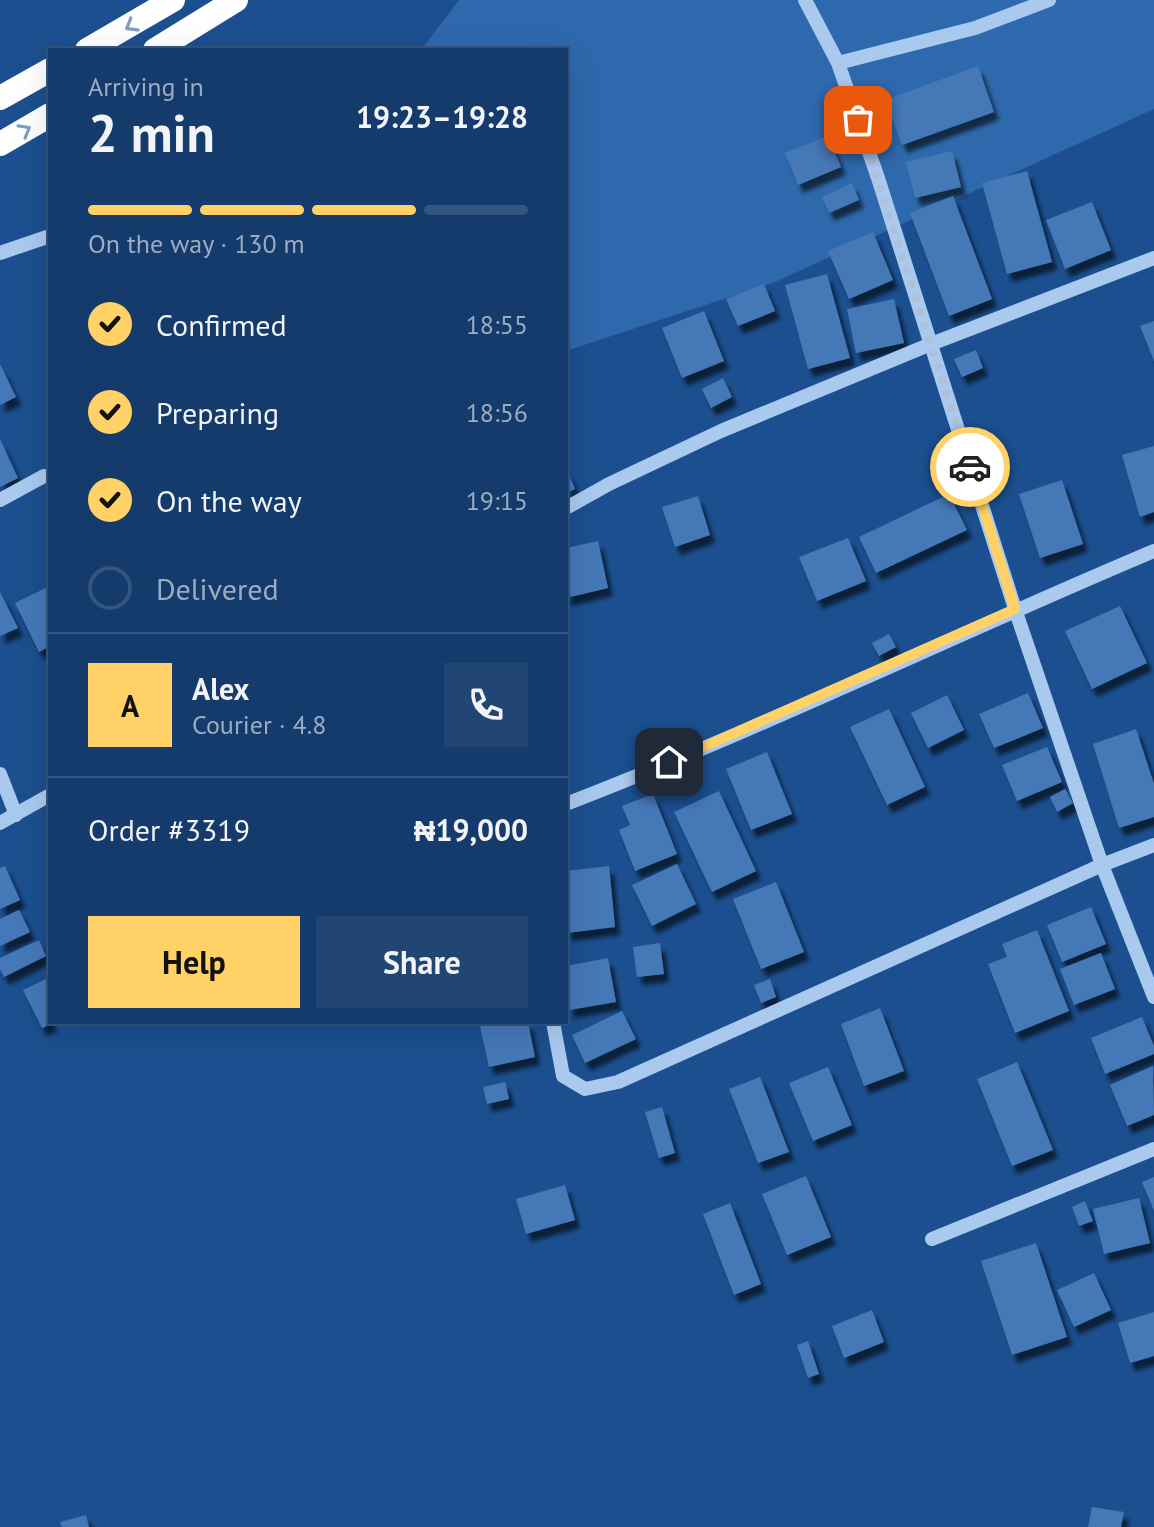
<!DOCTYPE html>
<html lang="en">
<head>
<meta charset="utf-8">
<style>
	body { margin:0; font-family:"PT Sans",sans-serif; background:#214673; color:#f1f3f6; height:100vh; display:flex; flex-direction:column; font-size:30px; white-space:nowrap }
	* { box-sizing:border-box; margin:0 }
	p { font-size:26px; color:#9dadc1 }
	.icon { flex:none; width:44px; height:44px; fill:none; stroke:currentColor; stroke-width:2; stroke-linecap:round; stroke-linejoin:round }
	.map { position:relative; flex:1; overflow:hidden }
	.drawer { position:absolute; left:48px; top:48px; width:520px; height:976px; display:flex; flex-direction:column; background:#143b6b; border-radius:0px; box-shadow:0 8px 32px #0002,0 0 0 2px #33557e }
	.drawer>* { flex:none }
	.pin { position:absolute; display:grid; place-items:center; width:68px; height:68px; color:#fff; margin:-34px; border-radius:16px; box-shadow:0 4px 12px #0006 }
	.courier { position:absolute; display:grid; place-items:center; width:80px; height:80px; margin:-40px; border:6px solid #ffd166; border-radius:50%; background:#fff; color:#222; box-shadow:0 2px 10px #0007 }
	.overview em { font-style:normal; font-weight:800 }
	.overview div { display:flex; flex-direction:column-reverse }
	.overview { display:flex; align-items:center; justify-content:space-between; height:136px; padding:0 40px }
	h1 { font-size:52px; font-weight:800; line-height:60px }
	.bar { display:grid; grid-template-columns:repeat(4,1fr); gap:12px 8px; align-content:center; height:96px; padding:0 40px }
	.bar i { height:10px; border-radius:6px; background:#33557e }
	.bar .on { background:#ffd166 }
	.bar p { grid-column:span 4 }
	.line { display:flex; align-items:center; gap:20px; padding:0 40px; border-top:2px solid #33557e }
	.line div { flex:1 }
	.round { display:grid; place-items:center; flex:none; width:84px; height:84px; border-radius:0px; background:#214673 }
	ol { padding:0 40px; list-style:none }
	li { display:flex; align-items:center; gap:24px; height:88px }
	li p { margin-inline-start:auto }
	li .icon { padding:8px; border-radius:50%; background:#ffd166; color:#111; stroke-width:4 }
	li:last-child { color:#9dadc1 }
	li i { width:44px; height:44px; border:4px solid #33557e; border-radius:50% }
	.button { display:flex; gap:16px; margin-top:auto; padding:16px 40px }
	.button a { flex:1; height:92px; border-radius:0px; background:#ffd166; color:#111; font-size:32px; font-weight:800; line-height:92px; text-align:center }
	.button a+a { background:#214673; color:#f1f3f6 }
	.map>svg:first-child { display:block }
	.green { fill:#2e69ad }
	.building { fill:#4478b7; filter:url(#shadow) }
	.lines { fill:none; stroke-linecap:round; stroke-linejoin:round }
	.minor { stroke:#a9c9ee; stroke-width:14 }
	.highway { stroke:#fff; stroke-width:24 }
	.oneway { stroke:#829ec1 }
	.done { stroke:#afc1d8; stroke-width:8; stroke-dasharray:0 14.4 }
	.route { stroke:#ffd166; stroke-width:10 }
</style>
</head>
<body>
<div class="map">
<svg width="1154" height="1527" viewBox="0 0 1154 1527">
	<defs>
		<filter id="shadow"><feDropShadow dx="5" dy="8" stdDeviation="2" flood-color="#0009"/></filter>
	</defs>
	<rect width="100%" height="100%" fill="#1b4f8f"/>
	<path class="green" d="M459 0H1154V109L775 282 566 351V50H421Z"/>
	<path class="building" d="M978 66 994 112 902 145 885 100Z
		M828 136 841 167 798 185 785 153Z
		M952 151 961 187 915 198 906 162Z
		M1027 171 1052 262 1007 274 982 183Z
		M852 183 859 200 829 213 822 197Z
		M953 196 992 299 949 316 910 213Z
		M1092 202 1111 250 1065 269 1046 220Z
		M873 232 893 280 849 299 828 251Z
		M827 274 850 358 808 369 785 285Z
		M764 284 775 311 738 326 726 299Z
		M894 299 904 343 856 353 847 309Z
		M704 311 724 361 682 378 662 328Z
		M1154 321V361L1140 326Z
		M976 350 983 368 962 377 954 359Z
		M0 364 16 397 0 405Z
		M723 378 732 397 711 408 702 389Z
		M0 439 18 478 0 487Z
		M1154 446V512L1140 517 1122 455Z
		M566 468 575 489 566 493Z
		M1062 480 1083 544 1040 558 1019 494Z
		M949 494 967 530 876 573 859 537Z
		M698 496 710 535 675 547 662 507Z
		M848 538 866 581 817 601 799 557Z
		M598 541 608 588 566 598V548Z
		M50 586V646L39 652 15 603Z
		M0 592 18 628 0 636Z
		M1120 606 1147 663 1092 689 1065 631Z
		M889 634 896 647 879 656 872 643Z
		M1028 693 1043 728 994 748 979 714Z
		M947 695 964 730 928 748 911 713Z
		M889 709 925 787 887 805 850 727Z
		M1136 729 1154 784V817L1119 828 1093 744Z
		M1047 747 1062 782 1017 801 1002 765Z
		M767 752 792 814 751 830 726 769Z
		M1065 789 1073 803 1057 812 1050 797Z
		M719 791 756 871 712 892 674 812Z
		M653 794 677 854 635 871 619 830 630 825 622 806Z
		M677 864 696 904 652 926 632 885Z
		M5 866 20 900 0 909V868Z
		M609 866 615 927 566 933V871Z
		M776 882 804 952 761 969 733 899Z
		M1091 907 1106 944 1062 962 1047 925Z
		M19 910 30 932 0 946V919Z
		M1037 930 1069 1011 1015 1033 988 964 1007 957 1002 944Z
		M39 940 46 956 4 977 0 969V958Z
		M660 943 664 974 637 977 633 947Z
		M1101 953 1115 989 1074 1005 1060 969Z
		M608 958 616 1002 569 1010 566 966Z
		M50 977V1022H56L42 1028 23 990Z
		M770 979 776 997 761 1003 754 985Z
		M880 1008 904 1071 864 1086 841 1024Z
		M622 1011 636 1039 585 1063 572 1035Z
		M1142 1017 1154 1046V1054L1105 1074 1091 1038Z
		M479 1022H528L535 1057 489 1067Z
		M1017 1062 1053 1150 1012 1166 977 1079Z
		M1153 1066 1154 1115 1127 1126 1110 1085Z
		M828 1067 852 1125 813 1141 789 1083Z
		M760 1077 789 1152 758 1163 729 1089Z
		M505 1082 509 1099 487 1104 483 1087Z
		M662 1107 675 1153 659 1158 645 1112Z
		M806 1176 831 1237 787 1255 762 1194Z
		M1154 1177V1211L1142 1182Z
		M565 1185 575 1220 526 1234 516 1199Z
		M1139 1198 1150 1243 1104 1254 1093 1209Z
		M1085 1201 1093 1221 1079 1226 1072 1207Z
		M730 1203 761 1284 734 1295 703 1214Z
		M1036 1243 1067 1337 1012 1355 981 1261Z
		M1094 1273 1111 1310 1074 1327 1057 1290Z
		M872 1310 884 1342 844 1358 832 1326Z
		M1154 1312V1356L1130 1363 1118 1323Z
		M808 1341 819 1374 808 1378 797 1345Z
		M1092 1507 1124 1512 1121 1527H1088Z
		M86 1515 89 1527H62L60 1522Z"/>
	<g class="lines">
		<path class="minor" d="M805 0 838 63 878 178 1015 609 1102 865 1154 997
			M838 63 975 28 1049 0
			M0 253 50 236
			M0 500 44 476
			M566 508 609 484 721 431 931 344 1154 258
			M0 774 16 815
			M566 804C765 727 957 634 1154 551
			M0 823 50 795
			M553 1022 563 1076 585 1089 618 1082 1102 865 1154 845
			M932 1239 1154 1149"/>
		<path class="highway" d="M87 50 173 0
			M155 50 236 0
			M0 98 50 70
			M0 144 50 115"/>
	</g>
	<defs><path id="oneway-chevron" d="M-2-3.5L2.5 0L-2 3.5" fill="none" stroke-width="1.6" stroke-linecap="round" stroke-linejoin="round" transform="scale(2)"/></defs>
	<g class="oneway">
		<use href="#oneway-chevron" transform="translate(131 26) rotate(149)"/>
		<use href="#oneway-chevron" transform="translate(25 130) rotate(-30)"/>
	</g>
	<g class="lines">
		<path class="done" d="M858 120 970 467"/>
		<path class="route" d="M669 762 1015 609 970 467"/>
	</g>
</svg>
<div class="pin" style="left:858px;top:120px;background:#ea580c"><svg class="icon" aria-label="bag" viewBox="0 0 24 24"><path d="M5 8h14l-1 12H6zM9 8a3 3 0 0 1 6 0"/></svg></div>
<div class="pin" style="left:669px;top:762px;background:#1f2937"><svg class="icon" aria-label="home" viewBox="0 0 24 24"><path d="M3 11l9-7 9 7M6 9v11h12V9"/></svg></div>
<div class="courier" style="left:970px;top:467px"><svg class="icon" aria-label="car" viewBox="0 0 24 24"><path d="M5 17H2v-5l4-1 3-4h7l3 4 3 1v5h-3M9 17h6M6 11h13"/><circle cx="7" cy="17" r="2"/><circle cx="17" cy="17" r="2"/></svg></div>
<section class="drawer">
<div class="overview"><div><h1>2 min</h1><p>Arriving in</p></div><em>19:23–19:28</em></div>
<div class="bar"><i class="on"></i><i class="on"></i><i class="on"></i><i></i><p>On the way · 130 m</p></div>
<ol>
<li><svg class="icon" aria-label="check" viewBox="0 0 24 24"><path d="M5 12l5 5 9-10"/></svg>Confirmed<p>18:55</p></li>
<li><svg class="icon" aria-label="check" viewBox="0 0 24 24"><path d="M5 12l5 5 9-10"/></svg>Preparing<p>18:56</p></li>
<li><svg class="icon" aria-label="check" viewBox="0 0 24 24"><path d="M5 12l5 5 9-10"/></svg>On the way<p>19:15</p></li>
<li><i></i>Delivered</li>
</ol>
<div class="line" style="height:144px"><b class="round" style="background:#ffd166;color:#111">A</b><div><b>Alex</b><p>Courier · 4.8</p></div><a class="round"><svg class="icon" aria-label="phone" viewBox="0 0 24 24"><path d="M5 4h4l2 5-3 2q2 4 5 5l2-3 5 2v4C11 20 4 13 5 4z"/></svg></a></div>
<div class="line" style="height:104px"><div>Order #3319</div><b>₦19,000</b></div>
<div class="button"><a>Help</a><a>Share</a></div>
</section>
</div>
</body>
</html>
